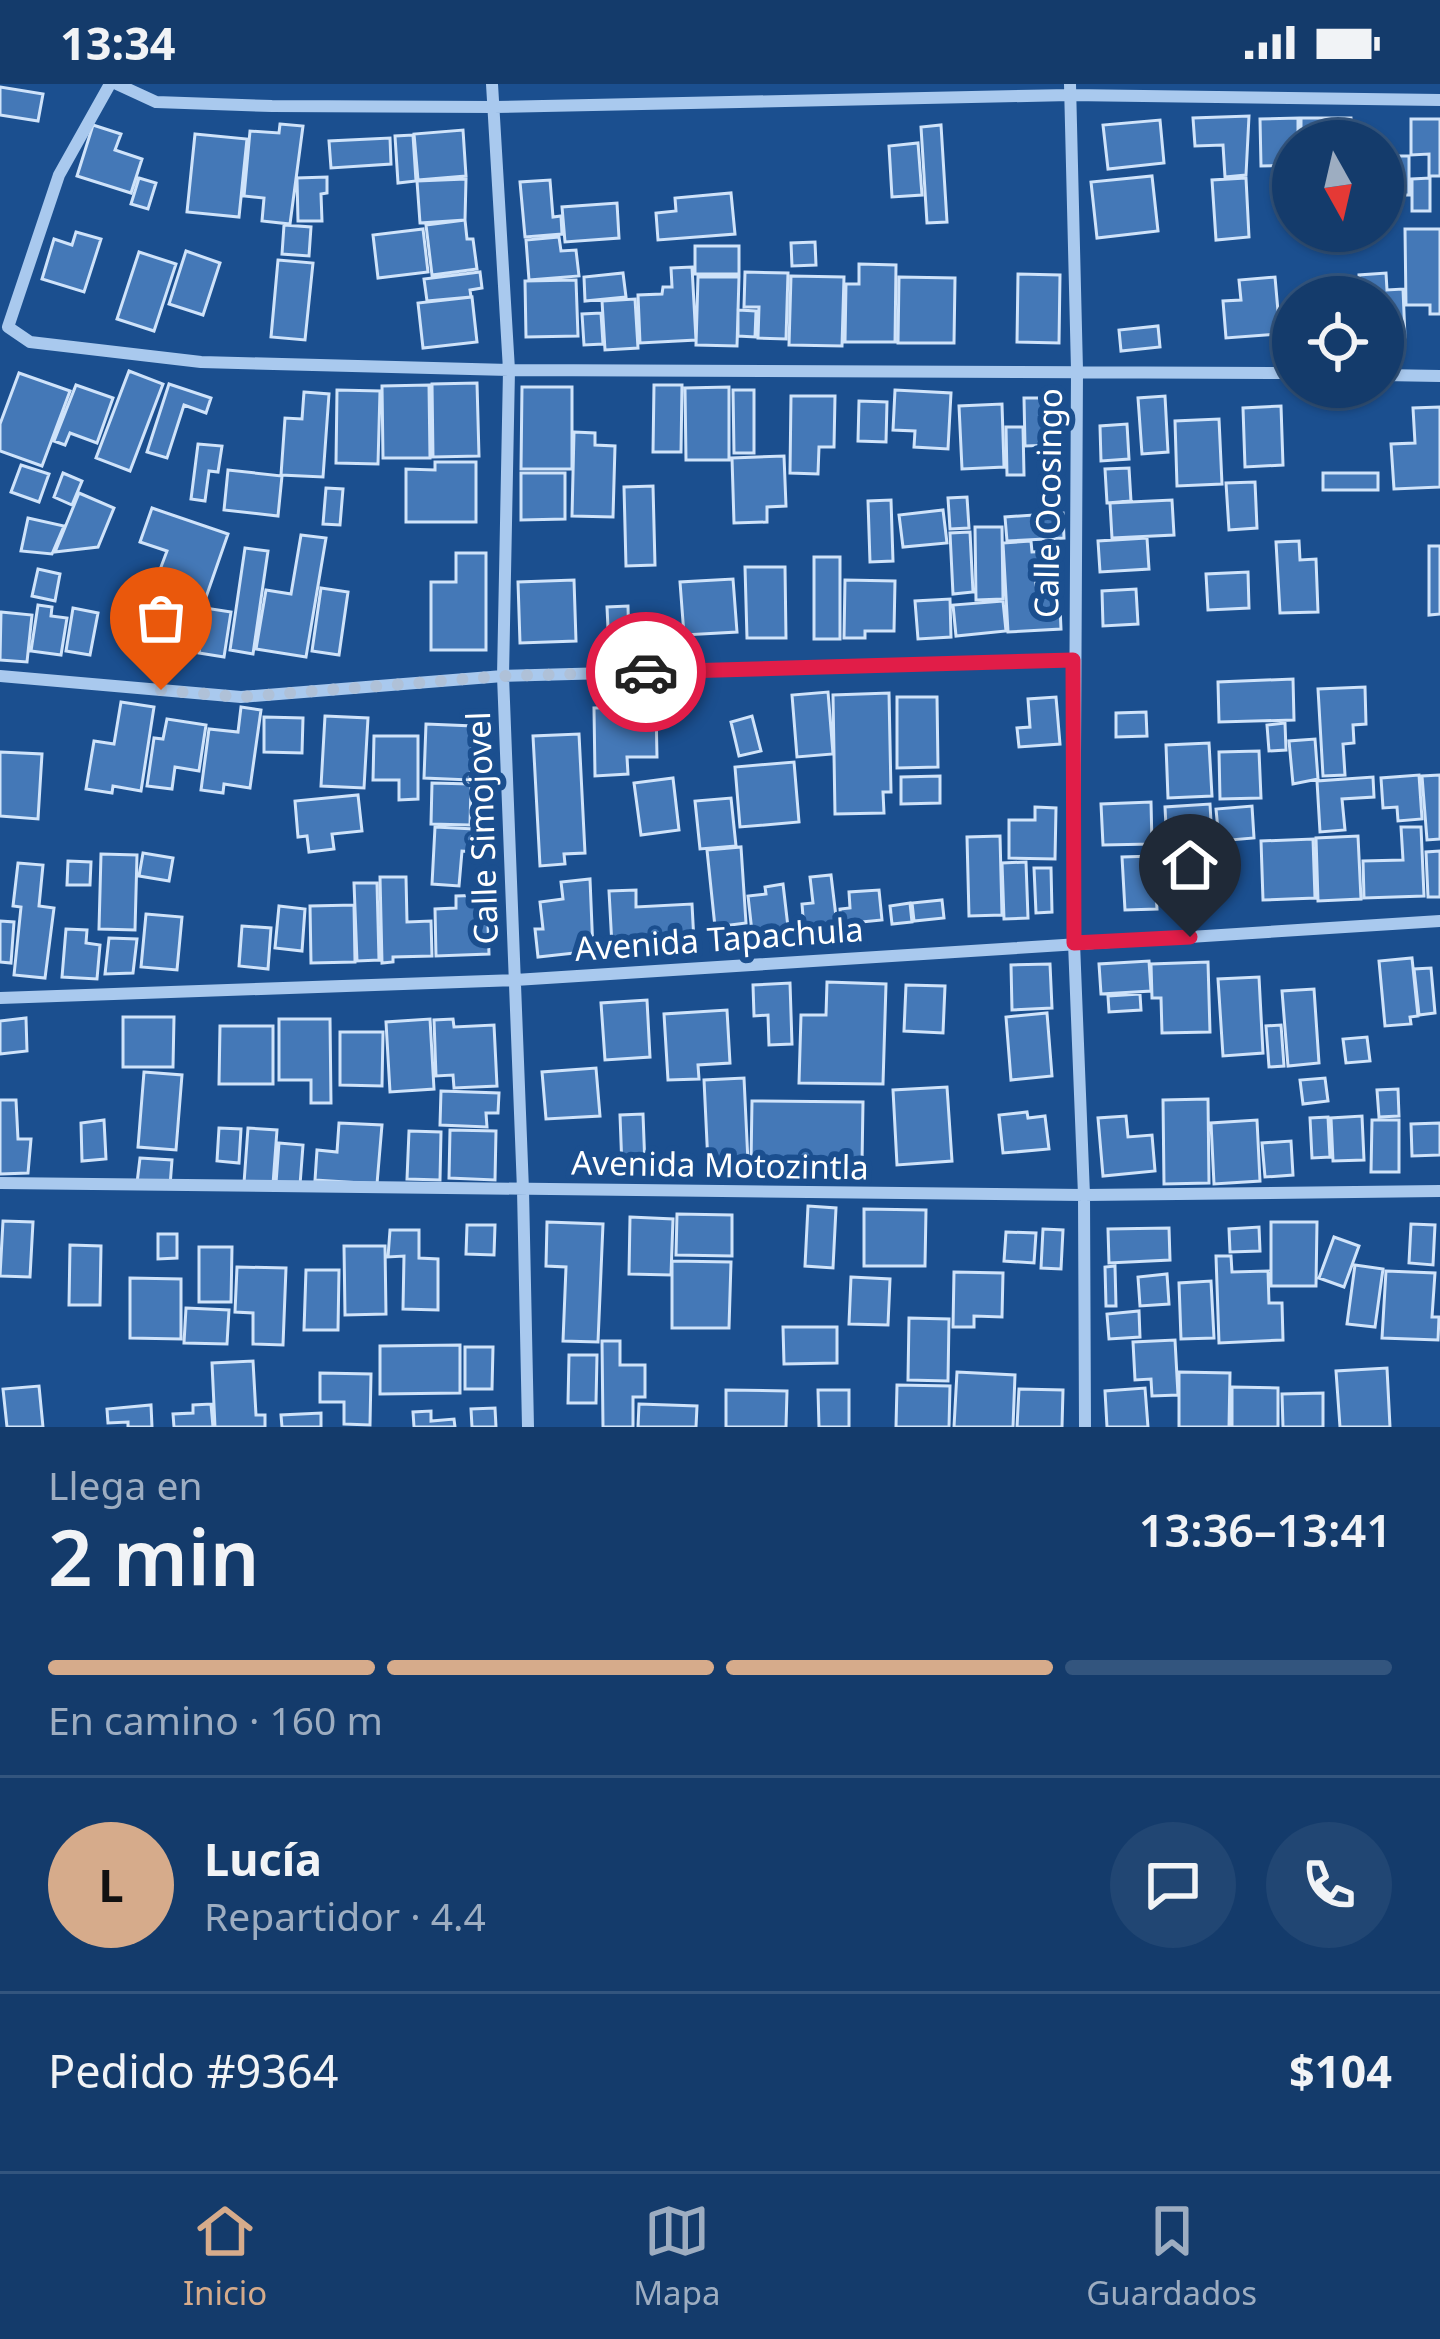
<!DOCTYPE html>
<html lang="es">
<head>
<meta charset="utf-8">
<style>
	body { margin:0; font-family:"Noto Sans",sans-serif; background:#214673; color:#f1f3f6; height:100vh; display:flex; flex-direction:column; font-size:45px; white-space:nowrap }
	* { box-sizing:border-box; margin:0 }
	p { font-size:39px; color:#9dadc1 }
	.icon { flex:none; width:66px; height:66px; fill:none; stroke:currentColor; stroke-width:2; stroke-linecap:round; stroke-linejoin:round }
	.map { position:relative; height:1343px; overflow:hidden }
	.drawer { display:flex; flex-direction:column; background:#143b6b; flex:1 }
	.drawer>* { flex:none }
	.needle { width:78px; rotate:172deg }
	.tools { position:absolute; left:1272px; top:36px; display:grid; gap:24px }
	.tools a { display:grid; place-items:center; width:132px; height:132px; border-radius:50%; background:#143b6b; box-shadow:0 3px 9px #0004,0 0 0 3px #33557e; font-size:60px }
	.pin { position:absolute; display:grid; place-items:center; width:102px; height:102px; color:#fff; margin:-123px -51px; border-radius:50% 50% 50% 0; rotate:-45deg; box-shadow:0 0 12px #0007 }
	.pin .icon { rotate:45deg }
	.courier { position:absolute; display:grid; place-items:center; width:120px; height:120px; margin:-60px; border:9px solid #e11d48; border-radius:50%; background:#fff; color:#222; box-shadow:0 3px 15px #0007 }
	.head em { font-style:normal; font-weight:600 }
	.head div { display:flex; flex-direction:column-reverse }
	.head { display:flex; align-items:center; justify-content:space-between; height:204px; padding:0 48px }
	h1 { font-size:78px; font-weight:600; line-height:90px }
	.bar { display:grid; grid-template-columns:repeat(4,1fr); gap:18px 12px; align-content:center; height:144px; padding:0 48px }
	.bar i { height:15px; border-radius:9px; background:#33557e }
	.bar .on { background:#d6ab8b }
	.bar p { grid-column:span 4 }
	.line { display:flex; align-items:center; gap:30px; padding:0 48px; border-top:3px solid #33557e }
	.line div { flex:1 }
	.round { display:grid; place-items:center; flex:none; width:126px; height:126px; border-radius:63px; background:#214673 }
	.status { display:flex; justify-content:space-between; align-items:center; height:84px; padding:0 60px; background:#143b6b; direction:ltr }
	.status svg { height:33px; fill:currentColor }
	.tabs { display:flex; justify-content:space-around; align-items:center; height:168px; border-top:3px solid #33557e; background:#143b6b; font-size:33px; color:#9dadc1 }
	.tabs a { display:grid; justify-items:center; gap:6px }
	.tabs .on { color:#d6ab8b }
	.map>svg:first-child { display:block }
	.building { fill:#4478b7; stroke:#cfe3fa; stroke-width:3 }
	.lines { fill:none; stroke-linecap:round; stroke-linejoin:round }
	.street { stroke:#a9c9ee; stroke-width:12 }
	.done { stroke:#afc1d8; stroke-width:12; stroke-dasharray:0 21.6 }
	.route { stroke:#e11d48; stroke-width:15 }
	.labels { text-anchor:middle; stroke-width:12; stroke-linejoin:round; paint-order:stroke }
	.street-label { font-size:33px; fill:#fff; stroke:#1b4f8f }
</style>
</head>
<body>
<div class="status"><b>13:34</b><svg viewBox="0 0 49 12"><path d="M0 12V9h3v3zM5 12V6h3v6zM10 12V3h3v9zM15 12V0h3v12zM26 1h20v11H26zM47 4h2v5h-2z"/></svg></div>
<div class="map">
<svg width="1440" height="1343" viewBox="0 0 1440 1343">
	<rect width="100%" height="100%" fill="#1b4f8f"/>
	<path class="building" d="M0 3 43 10 38 37 0 31Z
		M1249 32 1246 91 1225 93 1223 61 1195 62 1193 34Z
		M1298 34V57H1293V81L1261 82 1260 35Z
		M1301 34H1351L1352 57H1301Z
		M1411 35H1440V92H1429V70L1411 71Z
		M1160 36 1164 79 1108 85 1103 41Z
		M280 40 303 42 290 140 262 137 264 114 244 112 250 47 279 49Z
		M93 41 121 50 115 66 142 75 131 109 77 92Z
		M941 41 947 138 927 139 921 43Z
		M463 46 466 92 418 96 414 50Z
		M195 50 247 55 239 133 187 128Z
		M413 51 416 97 398 99 395 52Z
		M390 54 391 80 331 84 329 57Z
		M918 59 922 111 892 113 889 62Z
		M1383 72H1409V111H1383Z
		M1152 92 1158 147 1097 154 1091 98Z
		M327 93V109L321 110 322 137H298L297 94Z
		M139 94 156 99 148 125 131 120Z
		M1246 94 1249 153 1216 156 1212 96Z
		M1430 94V127H1412V95Z
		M466 95 465 136 420 139 417 97Z
		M550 96 553 133 561 132 562 150 525 153 520 98Z
		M731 109 735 150 658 156 656 129 676 127 675 114Z
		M617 119 619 154 565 158 562 123Z
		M465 136 467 155H473L477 185 432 191 426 141Z
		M284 141 311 143 309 172 282 170Z
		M423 145 428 188 378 194 373 151Z
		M1405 145H1440V230H1430V221H1406Z
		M76 148 101 155 84 208 42 195 54 155 72 161Z
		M559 153 561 167 576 166 579 192 529 196 526 156Z
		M815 158 816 181 792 182 791 159Z
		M695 162H739V190H695Z
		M186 167 220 179 203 231 169 220Z
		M139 168 176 180 154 247 117 235Z
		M278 176 313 179 305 256 271 253Z
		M859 180 896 181 895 258H845L846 200H859Z
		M692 183 696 256 640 259 638 211 662 210 663 203H672L671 184Z
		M480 188 482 204 470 206 471 213 427 217 424 195Z
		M745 188 788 189 786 255 758 254 759 223H744Z
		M623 189 626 213 585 217 584 193Z
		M1386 189 1387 206 1403 205 1405 253 1383 254V213H1360L1359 191Z
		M1018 190 1060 191 1059 259 1017 258Z
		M791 192 844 193 842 262 789 261Z
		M698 193H739L737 262 696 261Z
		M899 193 955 194 954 259H898Z
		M1275 193 1280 250 1226 254 1223 217 1241 216 1239 196Z
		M576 196 578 252 526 253 525 197Z
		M472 213 477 258 423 264 418 219Z
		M635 215 638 264 605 266 602 217Z
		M738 226 756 227 755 253 738 252Z
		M601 229 603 260 584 261 582 230Z
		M1158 242 1160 263 1121 267 1119 246Z
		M129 287 163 300 130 387 96 374Z
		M19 289 70 307 42 382 0 367V340Z
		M477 299 479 372 433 373 432 300Z
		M169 300 211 314 206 329 184 321 167 374 147 368Z
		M76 301 113 314 97 359 70 349 65 361 54 357Z
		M429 301 430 374H383L382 302Z
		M654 301H682L681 368H653Z
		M522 303H572V385H521Z
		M729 303V376H686L685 304Z
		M337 306 380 307 378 380 336 379Z
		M733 306H754V369H734Z
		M895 306 951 309 948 365 914 363 915 347 893 346Z
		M304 308 329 310 323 393 281 391 285 334 302 335Z
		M791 312H835L834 363H819L818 390 790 389Z
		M1165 312 1168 368 1142 370 1138 314Z
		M1024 314H1055V361L1025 362Z
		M859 317 887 318 886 358 858 357Z
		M1002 320 1004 383 962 385 959 322Z
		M1281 322 1283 381 1245 383 1243 324Z
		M1440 323V403L1394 405 1391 360 1415 359 1413 324Z
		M1219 335 1222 400 1177 402 1175 337Z
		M1127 340 1129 375 1101 377 1100 342Z
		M1006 343H1023L1024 391H1007Z
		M574 348 595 349V361L615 362 613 433 572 432Z
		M198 360 222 362 218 388 209 387 205 417 191 415Z
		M784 372 786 422 767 423V438L734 439 732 374Z
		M435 378H476V438H406V385L435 386Z
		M21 381 49 390 39 418 11 408Z
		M1129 384 1131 417 1107 419 1105 385Z
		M228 386 282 392 278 432 224 426Z
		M63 389 82 397 72 421 54 413Z
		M521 389H565V435L521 436Z
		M1323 389H1378V406H1323Z
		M1255 398 1257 444 1229 446 1226 399Z
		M653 402 655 481 626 482 624 403Z
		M326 404 343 405 340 441 323 440Z
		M79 409 114 424 98 463 55 468Z
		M967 413 969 444 950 445 948 414Z
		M891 416 893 477 870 478 868 417Z
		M1172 416 1174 451 1112 454 1110 419Z
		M152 424 228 450 205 516 155 499 167 467 140 458Z
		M943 426 947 459 903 463 899 431Z
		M1063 429 1064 454 1007 457 1005 433Z
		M28 434 64 442 52 470 21 467Z
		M975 443H1002L1003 515 976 516Z
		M970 448 973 508 953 510 950 449Z
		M301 451 326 454 306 573 256 565 266 506 291 510Z
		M1147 454 1149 485 1100 488 1098 457Z
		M1031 457 1032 468 1055 467 1057 488 1035 489 1036 501 1059 500 1061 545 1008 548 1003 459Z
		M1299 457 1300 476 1316 475 1318 528 1280 529 1276 458Z
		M1429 462H1440V530L1429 531Z
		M245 464 268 467 253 570 230 566Z
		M456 469H486V566H431V498H456Z
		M814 473H840V555H814Z
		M745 483H785L786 554H747Z
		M38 485 60 490 55 517 32 512Z
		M1248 488 1249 524 1208 526 1206 490Z
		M733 495 737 548 684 551 680 498Z
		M574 496 576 557 520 559 518 498Z
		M845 496 895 497 894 547H865V554H844Z
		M321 504 348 508 339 571 312 567Z
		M1136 505 1138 540 1103 542 1102 507Z
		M950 515 951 553 918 555 915 517Z
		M1003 517 1006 547 956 552 953 521Z
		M38 521 52 523 51 532 67 534 61 571 31 567Z
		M628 522 629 564 609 565 607 523Z
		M73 524 98 529 90 571 66 567Z
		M205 524 231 528 224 573 199 569Z
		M1 528 32 531 27 578 0 576Z
		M1293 595 1294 636 1219 638 1218 598Z
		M1365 603 1366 640 1353 641 1354 659 1343 660 1345 691 1323 692 1318 605Z
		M828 608 833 670 797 673 792 611Z
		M889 609 891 708H883L884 729 835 730 833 611Z
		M897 613H937L938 683 897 684Z
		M1056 613 1060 660 1019 663 1017 644 1030 643 1028 615Z
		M121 618 154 623 141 707 113 702 112 709 86 705 94 657 114 660Z
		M241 623 261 626 250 704 224 700 223 709 201 706 209 645 238 648Z
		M633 623H656L657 673H627L628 690 595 692 594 624Z
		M1146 628 1147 652 1116 653V629Z
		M325 632 368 634 364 704 321 702Z
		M752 632 761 667 739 672 731 638Z
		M264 633 303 634 302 669 264 668Z
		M167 635 206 641 199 687 175 683 172 705 147 702 154 654 163 655Z
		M1285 639 1286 666 1269 667 1267 641Z
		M426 640 473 642 470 696 424 694Z
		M579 650 585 769 564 770 565 780 540 782 533 652Z
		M374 652H418V715L399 716V696H373Z
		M1315 655 1318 695 1293 700 1289 657Z
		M1209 659 1212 712 1168 714 1166 661Z
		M1259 667 1261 714 1220 715 1219 668Z
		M0 668 42 670 38 735 0 732Z
		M794 678 799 738 740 743 735 683Z
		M1419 691 1422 735 1398 737 1397 723 1383 724 1381 694Z
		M1440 691V755L1427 756 1422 692Z
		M940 692V719L901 720V693Z
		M1373 693 1374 713 1342 715 1345 746 1320 748 1317 697Z
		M673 694 679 746 641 751 634 699Z
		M432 699 471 700 470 741 431 740Z
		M358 711 362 747 332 750 334 765 309 768 307 752 298 753 295 717Z
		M731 714 736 762 700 765 695 717Z
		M1151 718 1152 760 1103 761 1101 720Z
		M1210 720 1215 809 1163 812 1162 801H1169L1165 723Z
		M1252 722 1254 754 1219 757 1216 725Z
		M1035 723 1056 724 1055 775 1009 774V736H1035Z
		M435 743 494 746 492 769 462 767 459 802 432 800Z
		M1401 743H1421L1424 812 1364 814 1363 777 1403 776Z
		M1000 752 1002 831 969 832 967 753Z
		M1358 752 1361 815 1318 817 1316 754Z
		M1313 755 1315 814 1263 816 1261 757Z
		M741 763 746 839 715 843 707 766Z
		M1440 767V813H1428L1426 768Z
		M143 769 173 774 169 797 139 792Z
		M101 770 137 771 135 846 99 845Z
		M1154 772 1157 825 1125 826 1122 773Z
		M68 777 91 778 90 801H67Z
		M1026 778 1028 834 1004 835 1002 779Z
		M18 779 43 781 39 822 54 824 45 894 14 891 21 823 13 822Z
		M1034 784H1051L1052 828 1036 829Z
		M831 791 837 841 804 845 802 820 813 819 810 793Z
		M380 793H406L407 838 431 837 432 872 393 873V878L382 879Z
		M590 795 593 867 538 873 535 845H543L540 818 563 815 561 798Z
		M354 799H377L379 876 357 877Z
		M783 800 788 843 752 848 748 812 766 810 765 803Z
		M636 806V823L692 820 694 858 612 862 609 807Z
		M879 806 882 836 841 840 840 825 850 824 849 808Z
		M487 811 489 870 436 872 435 825 456 824V812Z
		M942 816 944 834 914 837 912 819Z
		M910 819 912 838 892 840 890 822Z
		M354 821 355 878 311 879 310 822Z
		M279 822 305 825 302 867 275 864Z
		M146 830 182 833 177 886 141 883Z
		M0 837 14 838 11 879 0 878Z
		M242 842 271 844 268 885 239 882Z
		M66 845 87 846 86 859 100 861 97 895 62 893Z
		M109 854 137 855 133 889 105 890Z
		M1412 874 1418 932 1410 933 1411 940 1385 942 1379 877Z
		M1149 877 1151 907 1101 910 1099 880Z
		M1208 878 1210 948 1162 949 1161 914H1152L1151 880Z
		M1050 880 1052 924 1012 926 1011 881Z
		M1431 884 1435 929 1419 931 1414 885Z
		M1259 893 1263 969 1223 972 1218 895Z
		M827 898 886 900 883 1000 799 999 801 931H826Z
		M790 899 792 960 769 961 768 931 754 932 753 901Z
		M906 901 945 902 943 949 904 947Z
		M1314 905 1319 979 1288 982 1282 907Z
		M1140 910 1141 926 1109 928 1108 912Z
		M647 916 650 973 605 976 601 919Z
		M727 926 730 979 698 981 699 995 668 996 664 930Z
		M1047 929 1052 992 1011 996 1006 933Z
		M123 933H174L173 983H123Z
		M26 934 27 967 0 970V937Z
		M279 935H330L331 1019H311V996H279Z
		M430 935 434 1005 390 1008 386 938Z
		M453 935 454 943 494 941 497 1002 454 1004 453 991 436 992 434 936Z
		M1281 941 1284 982 1269 983 1266 942Z
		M220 942H273V1000H219Z
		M340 948H383L382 1002 340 1001Z
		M1367 953 1370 977 1346 979 1343 955Z
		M596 984 600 1032 546 1035 542 988Z
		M144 988 182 991 176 1066 138 1063Z
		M744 994 748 1078 708 1080 704 996Z
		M1325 994 1328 1017 1303 1020 1300 996Z
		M947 1003 952 1077 897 1081 893 1006Z
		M1398 1005 1399 1032 1379 1033 1377 1006Z
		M441 1007 499 1009 498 1029H486L487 1043 440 1041Z
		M1208 1015 1209 1099 1164 1100 1163 1016Z
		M0 1016H16L18 1055H31L28 1089 0 1090Z
		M752 1017 863 1018 862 1080 751 1079Z
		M1027 1028 1028 1034 1045 1032 1049 1065 1003 1069 999 1031Z
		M643 1030 645 1083 622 1084 620 1031Z
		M1126 1032 1128 1053 1152 1051 1155 1087 1103 1092 1098 1034Z
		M1362 1032 1364 1076 1333 1077 1331 1034Z
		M1328 1033 1330 1073 1312 1074 1310 1034Z
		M104 1036 106 1075 82 1077 81 1039Z
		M1257 1036 1260 1097 1214 1100 1211 1039Z
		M1372 1036H1399V1088H1371Z
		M339 1039 382 1041 377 1100 315 1096 317 1066 337 1068Z
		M1440 1039V1071L1412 1072 1411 1040Z
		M219 1044 241 1045 239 1079 217 1077Z
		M248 1044 277 1046 273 1100 244 1099Z
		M450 1046 496 1047 495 1096 449 1094Z
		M409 1047 441 1048 440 1096 407 1095Z
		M1291 1057 1293 1091 1265 1093 1262 1059Z
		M279 1059 303 1061 300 1101 276 1099Z
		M140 1074 172 1076 170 1102 137 1099Z
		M808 1122 836 1124 833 1184 805 1182Z
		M864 1125 926 1126 925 1182H864Z
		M677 1130 732 1131V1172L676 1171Z
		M630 1133 673 1135 671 1191 629 1190Z
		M3 1137 33 1138 30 1193 0 1192Z
		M547 1138 603 1140 598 1258 563 1257 566 1183 546 1182Z
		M1271 1138H1317L1316 1202H1271Z
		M1411 1140 1435 1141 1433 1181 1409 1179Z
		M467 1141H495L494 1171 466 1170Z
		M1259 1143 1260 1167 1230 1168 1229 1145Z
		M1169 1144 1170 1176 1109 1179 1108 1145Z
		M1043 1145 1063 1146 1061 1185 1041 1184Z
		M390 1146H419V1174L438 1175V1226L403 1225 404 1172 388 1173Z
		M1006 1148 1036 1149 1034 1179 1004 1177Z
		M158 1150H177V1174L158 1175Z
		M1334 1153 1359 1162 1344 1203 1319 1194Z
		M70 1161 101 1162 100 1221H69Z
		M344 1162H385L386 1230 345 1231Z
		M199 1163H232L231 1218H199Z
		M1216 1172H1231L1232 1188 1268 1187 1269 1219H1282L1283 1256 1219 1259Z
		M672 1177 731 1178 729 1244H672Z
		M1355 1181 1383 1185 1375 1243 1347 1240Z
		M1115 1182 1116 1222H1106L1105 1183Z
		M237 1183 286 1184 283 1261 253 1260V1229L235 1228Z
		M306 1186H339L338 1246H304Z
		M1386 1187 1435 1189 1432 1233H1439L1438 1256 1382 1254Z
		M954 1188 1003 1189 1002 1233 974 1232V1243H953Z
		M1167 1190 1169 1220 1140 1222 1138 1193Z
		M851 1193 890 1195 888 1241 849 1240Z
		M130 1194 181 1195V1255L130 1254Z
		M1211 1197 1214 1254 1181 1255 1179 1199Z
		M186 1224 229 1226 227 1260 184 1259Z
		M1139 1227 1140 1253 1109 1255 1107 1230Z
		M909 1234 949 1235 948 1297 908 1296Z
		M783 1243H837V1279L784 1280Z
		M1175 1256 1178 1311 1152 1312 1151 1295 1135 1296 1133 1258Z
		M602 1257H620V1281H645V1313H633V1343H603Z
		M460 1261V1309L380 1310V1262Z
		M465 1263H493L492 1305H465Z
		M569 1271H597L596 1319H568Z
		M253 1277 256 1331H265V1343H215L212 1279Z
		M1387 1284 1390 1343H1340L1336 1287Z
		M957 1288 1015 1291 1013 1343H954Z
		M1179 1288 1230 1289 1229 1343H1179Z
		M320 1289 371 1290 370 1341 344 1340V1318H320Z
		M897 1301 950 1302 949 1343H896Z
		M39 1302 43 1343H7L3 1305Z
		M1232 1303 1278 1304V1343H1232Z
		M1145 1304 1148 1343H1107L1105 1307Z
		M1019 1305 1063 1306 1062 1343H1017Z
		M726 1306 787 1307 786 1343H726Z
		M818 1306H849V1343H819Z
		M1323 1309V1343H1283L1282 1310Z
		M211 1320 213 1343H174L173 1330 193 1329V1321Z
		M639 1320 697 1322 696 1343H638Z
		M151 1321 152 1343H128V1338L108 1339 107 1325Z
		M495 1324 496 1343H472L471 1325Z
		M431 1327V1337L454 1335 455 1343H414L413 1328Z
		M321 1329V1343H282L281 1331Z"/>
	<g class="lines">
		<path class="street" d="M110 0 59 91 8 243 30 258 201 278 509 286 1293 289
			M117 0 156 18 272 22 494 23 1070 11 1440 16
			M492 0 509 286 503 592 523 1106 528 1343
			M1070 0 1077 286 1074 859 1084 1111 1085 1343
			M1383 291 1440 292
			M0 592 241 613 503 592 1073 576
			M0 914 515 896 1440 837
			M0 1099 1084 1111 1440 1107"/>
	</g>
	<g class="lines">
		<path class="done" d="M161 606 241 613 503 592 646 588"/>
		<path class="route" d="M646 588 1073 576 1074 859 1190 853"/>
	</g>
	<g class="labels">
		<g class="street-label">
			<text transform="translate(1048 419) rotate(-89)" y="12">Calle Ocosingo</text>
			<text transform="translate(482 744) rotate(-92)" y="12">Calle Simojovel</text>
			<text transform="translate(719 855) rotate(-4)" y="12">Avenida Tapachula</text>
			<text transform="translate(720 1081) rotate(1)" y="12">Avenida Motozintla</text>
		</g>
	</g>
</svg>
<div class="tools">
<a><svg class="needle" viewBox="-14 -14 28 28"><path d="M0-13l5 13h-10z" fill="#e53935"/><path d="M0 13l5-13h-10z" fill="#9dadc1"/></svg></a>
<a><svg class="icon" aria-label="locate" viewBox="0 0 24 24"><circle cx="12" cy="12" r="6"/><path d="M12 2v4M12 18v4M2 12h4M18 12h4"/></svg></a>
</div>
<div class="pin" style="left:161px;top:606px;background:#ea580c"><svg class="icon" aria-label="bag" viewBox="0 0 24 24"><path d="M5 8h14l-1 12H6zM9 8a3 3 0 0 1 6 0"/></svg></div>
<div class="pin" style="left:1190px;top:853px;background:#1f2937"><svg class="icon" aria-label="home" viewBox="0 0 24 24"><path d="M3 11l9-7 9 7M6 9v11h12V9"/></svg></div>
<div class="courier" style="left:646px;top:588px"><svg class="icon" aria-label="car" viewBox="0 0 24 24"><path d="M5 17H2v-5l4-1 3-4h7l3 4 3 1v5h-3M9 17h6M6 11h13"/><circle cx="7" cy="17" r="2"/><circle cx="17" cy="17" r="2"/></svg></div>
</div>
<section class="drawer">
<div class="head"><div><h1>2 min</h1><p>Llega en</p></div><em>13:36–13:41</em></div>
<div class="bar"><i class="on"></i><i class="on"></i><i class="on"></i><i></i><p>En camino · 160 m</p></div>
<div class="line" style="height:216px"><b class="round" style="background:#d6ab8b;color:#111">L</b><div><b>Lucía</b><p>Repartidor · 4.4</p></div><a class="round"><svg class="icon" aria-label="chat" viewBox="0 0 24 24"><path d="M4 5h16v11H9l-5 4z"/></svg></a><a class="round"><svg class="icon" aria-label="phone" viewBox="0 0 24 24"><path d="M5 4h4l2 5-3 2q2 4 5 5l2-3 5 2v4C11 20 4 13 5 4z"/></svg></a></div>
<div class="line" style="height:156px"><div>Pedido #9364</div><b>$104</b></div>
</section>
<nav class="tabs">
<a class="on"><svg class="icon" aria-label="home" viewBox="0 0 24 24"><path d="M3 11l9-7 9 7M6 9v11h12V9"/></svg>Inicio</a>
<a><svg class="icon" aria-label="map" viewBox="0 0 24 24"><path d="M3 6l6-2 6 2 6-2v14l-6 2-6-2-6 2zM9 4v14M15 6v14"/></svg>Mapa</a>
<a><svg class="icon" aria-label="saved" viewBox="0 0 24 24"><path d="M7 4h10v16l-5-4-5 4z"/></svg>Guardados</a>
</nav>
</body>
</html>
